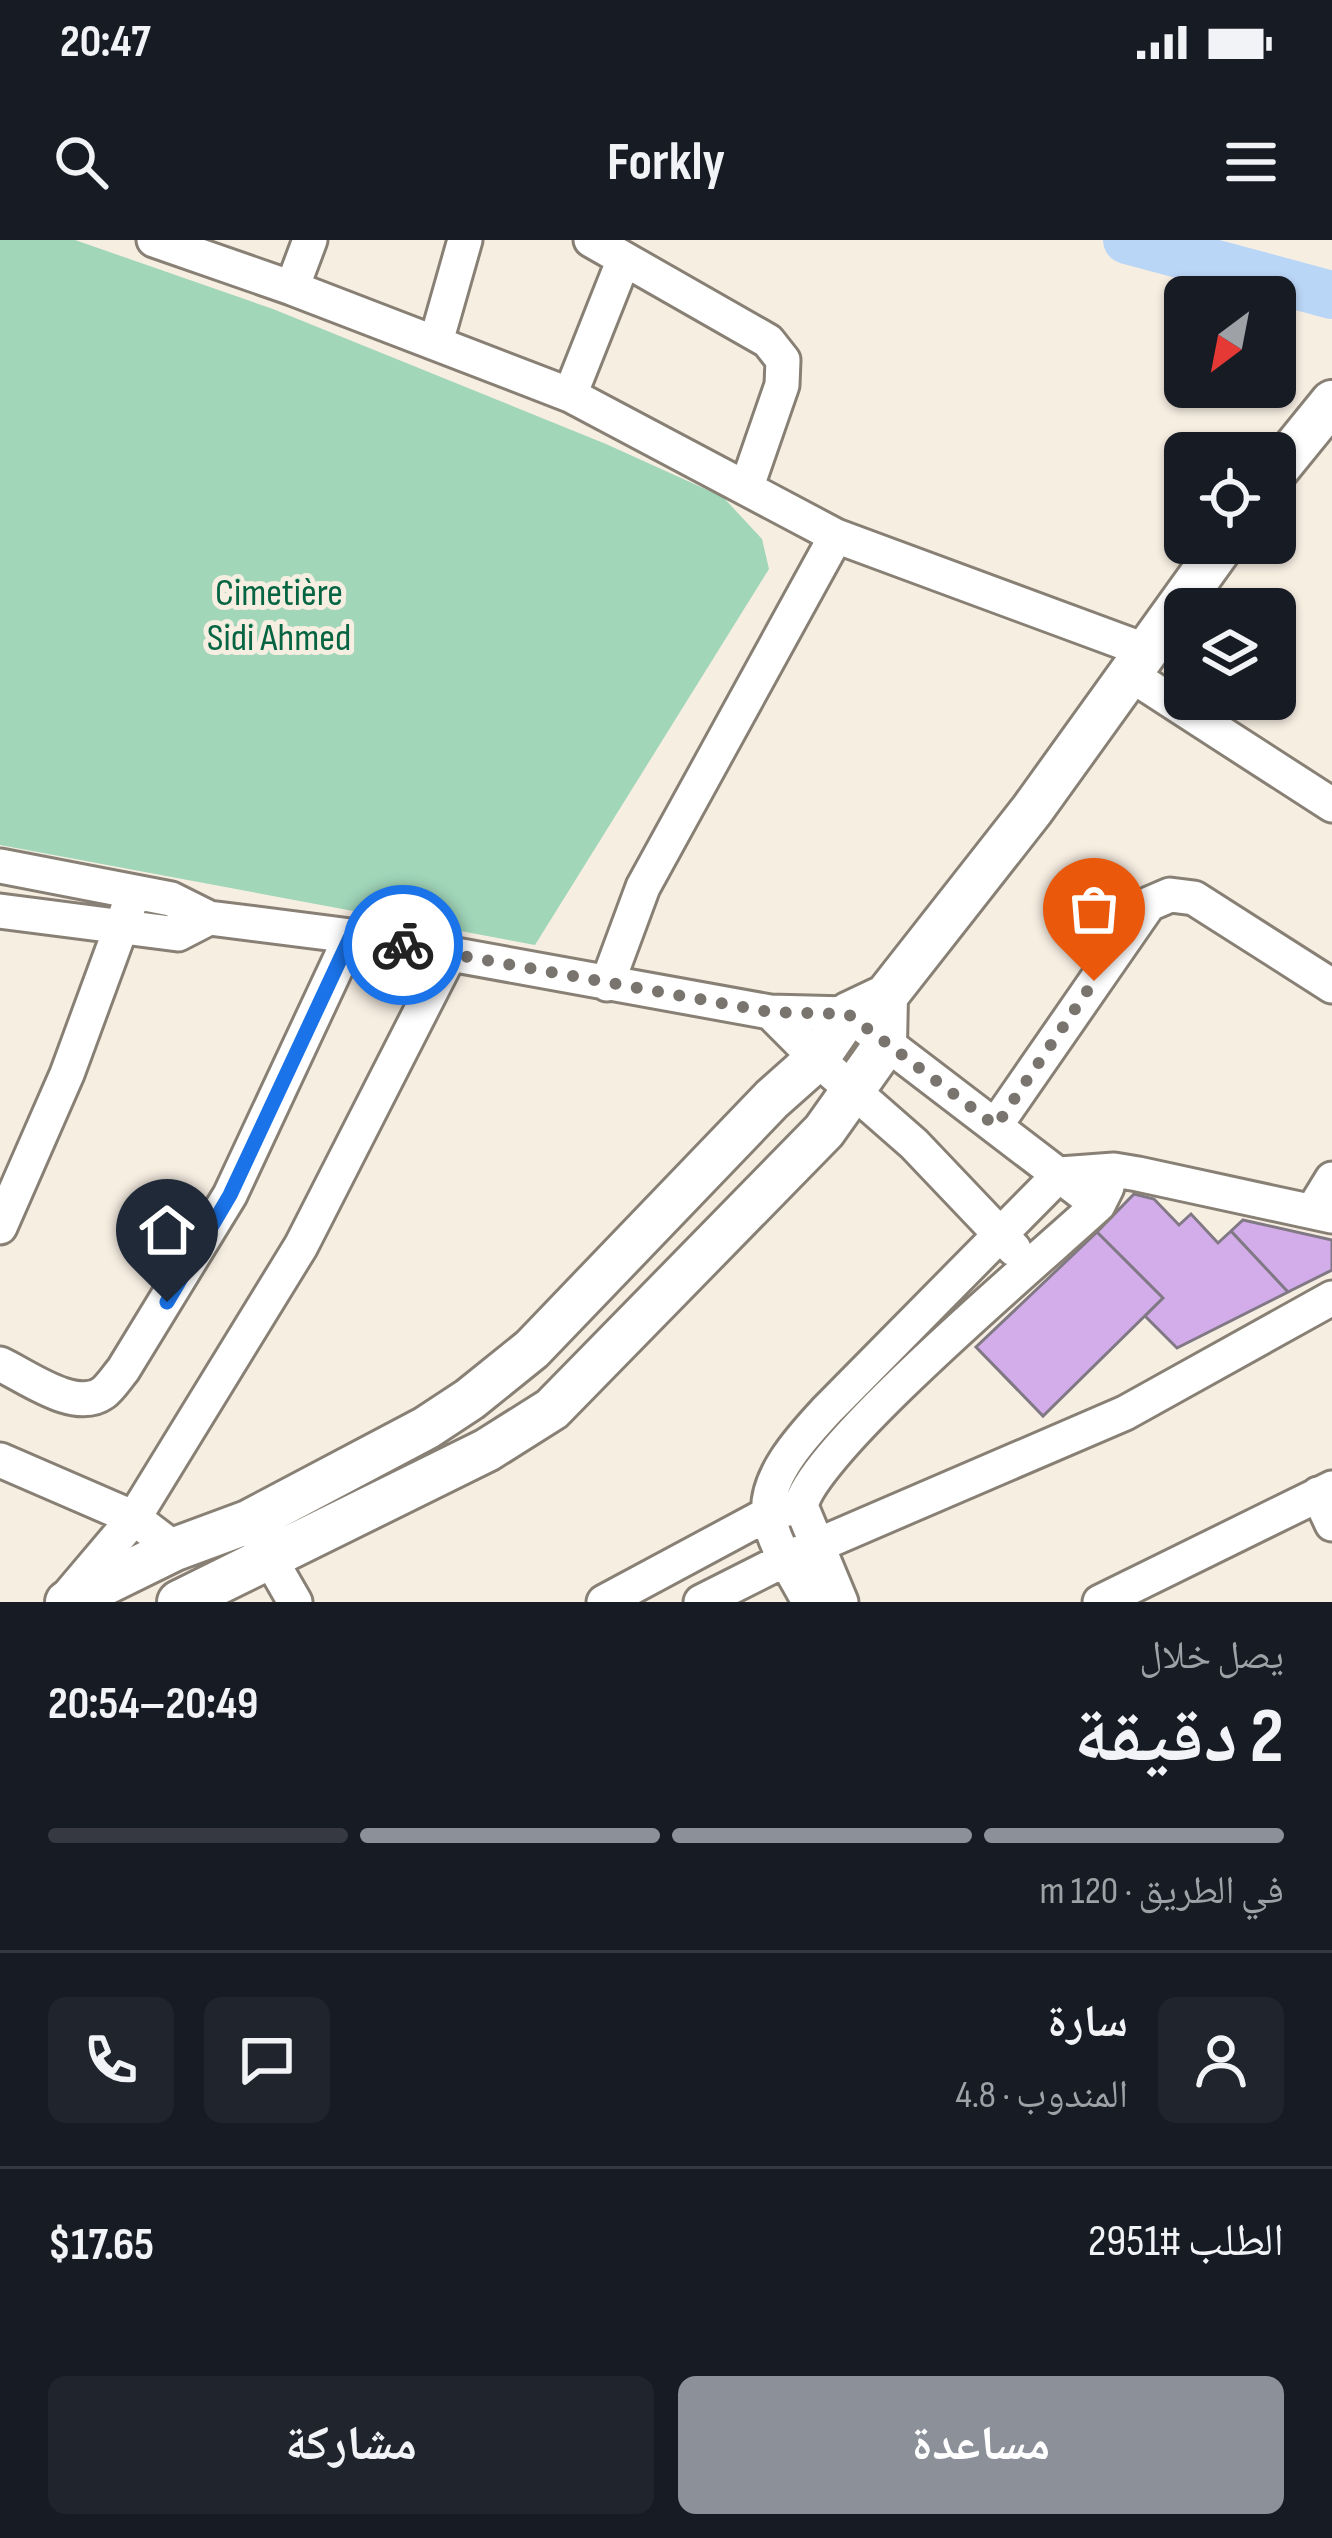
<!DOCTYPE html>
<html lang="ar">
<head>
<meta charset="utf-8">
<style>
	body { margin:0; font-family:"Sofia Sans Condensed","Noto Naskh Arabic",sans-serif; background:#20242c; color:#f1f3f6; direction:rtl; height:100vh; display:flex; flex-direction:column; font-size:45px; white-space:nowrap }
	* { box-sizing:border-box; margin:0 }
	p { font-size:39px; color:#9ea1a6 }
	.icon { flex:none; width:66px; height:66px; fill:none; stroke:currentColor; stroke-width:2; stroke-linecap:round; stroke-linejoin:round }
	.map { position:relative; height:1362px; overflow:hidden; direction:ltr }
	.panel { display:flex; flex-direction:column; background:#171b24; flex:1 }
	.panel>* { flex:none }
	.needle { width:78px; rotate:212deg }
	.fabs { position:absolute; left:1164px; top:36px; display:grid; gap:24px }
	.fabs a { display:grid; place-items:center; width:132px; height:132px; border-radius:18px; background:#171b24; box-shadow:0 3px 9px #0004; font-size:60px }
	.pin { position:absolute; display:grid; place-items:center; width:102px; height:102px; color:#fff; margin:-123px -51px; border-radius:50% 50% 50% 0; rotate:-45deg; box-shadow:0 0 12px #0007 }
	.pin .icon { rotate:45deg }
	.courier { position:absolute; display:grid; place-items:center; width:120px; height:120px; margin:-60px; border:9px solid #1a73e8; border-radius:50%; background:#fff; color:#222; box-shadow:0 3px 15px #0007 }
	.head em { font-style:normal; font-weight:700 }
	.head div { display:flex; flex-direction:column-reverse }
	.head { display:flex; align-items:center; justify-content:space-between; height:204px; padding:0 48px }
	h1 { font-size:78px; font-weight:700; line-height:90px }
	.bar { display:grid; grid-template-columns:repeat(4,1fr); gap:18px 12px; align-content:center; height:144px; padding:0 48px }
	.bar i { height:15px; border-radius:9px; background:#363941 }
	.bar .current { background:#8c9099 }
	.bar p { grid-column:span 4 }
	.line { display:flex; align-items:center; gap:30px; padding:0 48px; border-top:3px solid #363941 }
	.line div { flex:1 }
	.round { display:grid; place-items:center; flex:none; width:126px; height:126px; border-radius:18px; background:#20242c }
	.primary-button { display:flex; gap:24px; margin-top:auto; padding:24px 48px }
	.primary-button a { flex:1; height:138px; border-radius:18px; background:#8c9099; color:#fff; font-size:48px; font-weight:700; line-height:138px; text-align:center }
	.primary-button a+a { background:#20242c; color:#f1f3f6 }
	.status { display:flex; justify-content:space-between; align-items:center; height:84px; padding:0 60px; background:#171b24; direction:ltr }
	.status svg { height:33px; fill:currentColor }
	header { display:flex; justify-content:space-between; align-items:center; height:156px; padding:0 48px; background:#171b24; font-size:54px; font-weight:700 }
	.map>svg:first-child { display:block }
	.green { fill:#a1d6b9 }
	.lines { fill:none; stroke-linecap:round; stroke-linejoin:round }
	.river { stroke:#bad6f7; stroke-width:48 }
	.building { fill:#d3adea; stroke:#807984; stroke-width:3 }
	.minor-casing { stroke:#888075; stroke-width:39 }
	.major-casing { stroke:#888075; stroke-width:48 }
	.minor { stroke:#fff; stroke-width:33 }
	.major { stroke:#fff; stroke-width:42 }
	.done { stroke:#7a746e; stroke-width:12; stroke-dasharray:0 21.6 }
	.route { stroke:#1a73e8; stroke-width:15 }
	.labels { text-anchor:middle; stroke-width:10; stroke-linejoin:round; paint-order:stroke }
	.park-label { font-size:39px; fill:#056542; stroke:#f7eee2 }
</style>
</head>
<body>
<div class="status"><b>20:47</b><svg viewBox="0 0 49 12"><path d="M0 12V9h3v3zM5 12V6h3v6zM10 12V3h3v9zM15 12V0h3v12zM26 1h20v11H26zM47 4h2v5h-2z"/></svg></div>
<header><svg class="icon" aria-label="menu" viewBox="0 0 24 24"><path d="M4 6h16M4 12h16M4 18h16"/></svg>Forkly<svg class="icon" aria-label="search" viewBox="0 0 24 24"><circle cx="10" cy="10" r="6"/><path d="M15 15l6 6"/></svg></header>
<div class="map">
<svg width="1332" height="1362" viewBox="0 0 1332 1362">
	<rect width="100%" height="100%" fill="#f7eee2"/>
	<path class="green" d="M0 0H75L273 69 606 204 723 257 762 299 769 329 535 705 0 605Z"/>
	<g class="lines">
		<path class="river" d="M1127 0 1332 55"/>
	</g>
	<path class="building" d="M1134 954 1154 959 1179 985 1191 974 1218 1003 1231 991 1288 1052 1177 1108 1145 1076 1163 1058 1097 992Z
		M1243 980 1332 1000V1030L1288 1052 1231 991Z
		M1097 992 1163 1058 1043 1176 976 1107Z"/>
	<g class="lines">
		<defs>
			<path id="minor" d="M154 0 292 48 570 155 836 296 1147 411
				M591 0 768 101 783 120 782 145 747 246
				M292 48 310 0
				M436 102 465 0
				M570 155 624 19
				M1131 435 1332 565
				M0 626 171 659 209 678 351 696 770 772 848 774 1098 965
				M0 671 178 694 209 678
				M607 744 643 647 836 296
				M770 772 817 819 914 904 1014 1009
				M996 885 1149 664 1170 655 1194 658 1332 746
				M1313 970 1332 939
				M0 987 67 834 134 652
				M0 1124C26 1136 75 1173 103 1153 110 1148 117 1137 123 1130L230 955 351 696
				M0 1220 134 1278 175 1309
				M1318 1254 1332 1284
				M257 1296 295 1362
				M68 1356 134 1278 301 1006 450 714
				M604 1362 768 1274 788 1269
				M701 1362 788 1318 1125 1173 1332 1058
				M809 1362C796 1336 773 1304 769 1276 764 1237 803 1196 827 1170L1060 934 1114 930 1138 934 1332 976
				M841 1362 801 1266C813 1209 1044 1015 1098 965L1107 947
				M1100 1362 1332 1248"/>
			<path id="major" d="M1275 232 1332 162
				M67 1362 175 1309 248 1282 426 1188 470 1159 532 1109 772 859 817 819 848 774 886 756 1032 570 1224 303
				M179 1362 487 1210 552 1169 824 891 885 805 886 756"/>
		</defs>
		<use href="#minor" class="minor-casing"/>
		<use href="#major" class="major-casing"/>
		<use href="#minor" class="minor"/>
		<use href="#major" class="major"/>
	</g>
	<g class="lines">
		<path class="done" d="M403 705 770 772 848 774 996 886 1094 741"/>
		<path class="route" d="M167 1062 230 955 351 696 403 705"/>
	</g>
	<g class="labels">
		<g class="park-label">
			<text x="279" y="365">Cimetière<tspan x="279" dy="45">Sidi Ahmed</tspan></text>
		</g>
	</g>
</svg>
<div class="fabs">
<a><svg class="needle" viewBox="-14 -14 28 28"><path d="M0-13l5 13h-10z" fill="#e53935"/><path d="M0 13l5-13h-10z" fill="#9ea1a6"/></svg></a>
<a><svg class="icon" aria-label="locate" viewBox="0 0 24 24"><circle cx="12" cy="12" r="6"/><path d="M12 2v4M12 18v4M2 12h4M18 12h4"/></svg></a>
<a><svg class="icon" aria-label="layers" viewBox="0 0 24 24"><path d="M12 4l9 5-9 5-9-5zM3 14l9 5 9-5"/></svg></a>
</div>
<div class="pin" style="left:1094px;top:741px;background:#ea580c"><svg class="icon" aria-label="bag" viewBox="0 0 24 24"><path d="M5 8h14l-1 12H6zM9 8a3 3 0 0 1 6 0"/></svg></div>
<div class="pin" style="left:167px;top:1062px;background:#1f2937"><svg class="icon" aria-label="home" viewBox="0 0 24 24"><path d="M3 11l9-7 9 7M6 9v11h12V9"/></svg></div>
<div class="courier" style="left:403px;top:705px"><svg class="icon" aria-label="bike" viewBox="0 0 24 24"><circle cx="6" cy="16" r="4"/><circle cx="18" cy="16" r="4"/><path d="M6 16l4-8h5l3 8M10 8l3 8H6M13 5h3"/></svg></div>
</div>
<section class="panel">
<div class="head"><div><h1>2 دقيقة</h1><p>يصل خلال</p></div><em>20:49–20:54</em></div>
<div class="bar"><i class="current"></i><i class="current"></i><i class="current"></i><i></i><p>في الطريق · 120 m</p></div>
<div class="line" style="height:216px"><a class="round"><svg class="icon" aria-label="person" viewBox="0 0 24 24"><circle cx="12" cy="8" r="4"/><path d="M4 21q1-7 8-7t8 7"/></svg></a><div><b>سارة</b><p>المندوب · 4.8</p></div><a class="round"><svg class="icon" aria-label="chat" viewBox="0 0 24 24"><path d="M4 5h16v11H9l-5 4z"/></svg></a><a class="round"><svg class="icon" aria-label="phone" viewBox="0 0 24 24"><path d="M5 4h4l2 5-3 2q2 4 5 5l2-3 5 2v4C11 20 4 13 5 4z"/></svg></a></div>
<div class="line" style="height:156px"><div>الطلب #2951</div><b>$17.65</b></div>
<div class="primary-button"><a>مساعدة</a><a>مشاركة</a></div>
</section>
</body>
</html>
